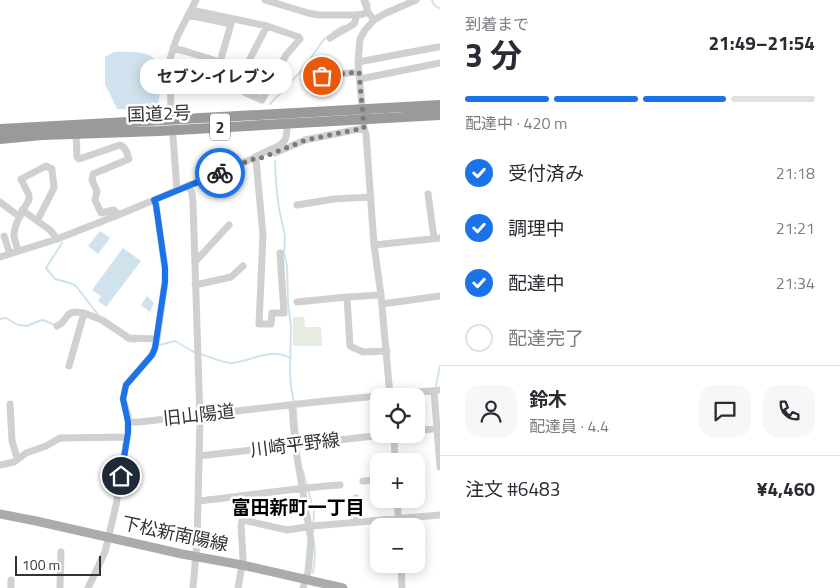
<!DOCTYPE html>
<html lang="ja">
<head>
<meta charset="utf-8">
<style>
	body { margin:0; font-family:"Titillium Web","Noto Sans JP",sans-serif; background:#f7f7f7; color:#2b2b33; height:100vh; display:flex; flex-direction:column; font-size:19px; white-space:nowrap }
	* { box-sizing:border-box; margin:0 }
	p { font-size:16px; color:#7c7c81 }
	.icon { flex:none; width:28px; height:28px; fill:none; stroke:currentColor; stroke-width:2; stroke-linecap:round; stroke-linejoin:round }
	.map { position:relative; flex:1; overflow:hidden }
	.drawer { display:flex; flex-direction:column; background:#fff; width:400px }
	.drawer>* { flex:none }
	.buttons { position:absolute; left:370px; top:388px; display:grid; gap:10px }
	.buttons a { display:grid; place-items:center; width:55px; height:55px; border-radius:10px; background:#fff; box-shadow:0 2px 12px #0003; font-size:25px }
	.scale { position:absolute; left:15px; bottom:12px; width:86px; box-sizing:border-box; padding-left:5px; border:2px solid #333; border-top:0; font-size:14px; line-height:18px; white-space:nowrap; color:#333; -webkit-text-stroke:4px #fff; paint-order:stroke }
	.pin { position:absolute; display:grid; place-items:center; width:42px; height:42px; color:#fff; margin:-21px; border:2px solid #fff; border-radius:50%; box-shadow:0 1px 5px #0007 }
	.courier { position:absolute; display:grid; place-items:center; width:50px; height:50px; margin:-25px; border:4px solid #1a73e8; border-radius:50%; background:#fff; color:#222; box-shadow:0 1px 6px #0007 }
	.bubble { position:absolute; height:35px; border-radius:15px; background:#fff; box-shadow:0 2px 12px #0003; font-size:16px; font-weight:700; line-height:35px; text-align:center }
	.overview em { font-style:normal; font-weight:700 }
	.overview div { display:flex; flex-direction:column-reverse }
	.overview { display:flex; align-items:center; justify-content:space-between; height:85px; padding:0 25px }
	h1 { font-size:32px; font-weight:700; line-height:38px }
	.bar { display:grid; grid-template-columns:repeat(4,1fr); gap:8px 5px; align-content:center; height:60px; padding:0 25px }
	.bar i { height:6px; border-radius:4px; background:#e1e1e2 }
	.bar .active { background:#1a73e8 }
	.bar p { grid-column:span 4 }
	.line { display:flex; align-items:center; gap:12px; padding:0 25px; border-top:1px solid #e1e1e2 }
	.line div { flex:1 }
	.round { display:grid; place-items:center; flex:none; width:52px; height:52px; border-radius:15px; background:#f7f7f7 }
	ol { padding:0 25px; list-style:none }
	li { display:flex; align-items:center; gap:15px; height:55px }
	li p { margin-inline-start:auto }
	li .icon { padding:5px; border-radius:50%; background:#1a73e8; color:#fff; stroke-width:4 }
	li:last-child { color:#7c7c81 }
	li i { width:28px; height:28px; border:2px solid #e1e1e2; border-radius:50% }
	main { display:flex; flex:1; min-height:0 }
	.map>svg:first-child { display:block }
	.green { fill:#e6ecdf }
	.water { fill:#cfe2ee }
	.lines { fill:none; stroke-linecap:round; stroke-linejoin:round }
	.stream { stroke:#cfe2ee; stroke-width:2 }
	.minor { stroke:#d0d0d0; stroke-width:7 }
	.major { stroke:#ababab; stroke-width:9 }
	.highway { stroke:#9a9a9a; stroke-width:10 }
	.done { stroke:#7a7a7a; stroke-width:5; stroke-dasharray:0 9 }
	.route { stroke:#1a73e8; stroke-width:6 }
	.labels { text-anchor:middle; stroke-width:5; stroke-linejoin:round; paint-order:stroke }
	.shield { fill:#fff; stroke:#707070; stroke-width:1 }
	.shield-label { font-size:16px; font-weight:bold; fill:#333 }
	.street-label { font-size:18px; fill:#333; stroke:#fff }
	.neighbourhood-label { font-size:19px; font-weight:bold; fill:#000; stroke:#fff }
</style>
</head>
<body>
<main>
<div class="map">
<svg width="440" height="588" viewBox="0 0 440 588">
	<rect width="100%" height="100%" fill="#fff"/>
	<path class="green" d="M293 317H304L305 327H321L322 346H296L293 345Z"/>
	<path class="water" d="M114 52C124 52 136 51 146 54 168 60 159 92 158 110L117 109 105 84V57Z
		M100 231 110 238 98 254 88 246Z
		M123 248 141 261 106 307 98 301 101 296 92 290Z
		M147 296 154 303 150 312 141 305Z"/>
	<g class="lines">
		<path class="stream" d="M368 0 370 6
			M432 0 435 6 440 8
			M333 32 341 27 344 26
			M270 104 304 68 324 39 328 37
			M275 161 276 183 279 209 285 236 284 253 287 266 288 304 291 326 290 371 291 387 294 402
			M62 243 46 268 55 279 70 283 76 286 99 316
			M0 319 6 318 18 325 27 326 39 321 43 320 55 325
			M125 339C129 342 132 343 137 341
			M158 344 160 345 175 341 192 351 196 353
			M201 354C209 357 224 363 232 363 252 361 270 347 290 358
			M436 386 440 366
			M296 409 298 437
			M303 471 307 486
			M308 490 314 511 313 532
			M313 573 315 556 314 542"/>
		<path class="minor" d="M265 0 308 13 319 15H357L363 14 368 12
			M364 0 368 12 374 20
			M191 10 267 26 299 37 300 39 286 55 262 100 244 92 241 76 267 26
			M330 38 354 24 357 15
			M173 48 188 52 220 62 231 24 188 15
			M358 62 438 47
			M306 77 359 72
			M360 79 440 63
			M171 113 170 59 177 37 196 0
			M76 134 77 157 79 159 120 145C126 147 127 153 129 159L93 174 92 180 97 191 95 200 101 213 114 210 118 215
			M173 137 177 190
			M275 153 305 140 364 128
			M252 159 256 160 263 235 259 324H271L272 313H284L280 253
			M188 185 192 193 193 203 200 419 197 542 193 588
			M428 194 434 238
			M0 202 20 217
			M297 205 334 199 371 197
			M22 210 50 230 57 239
			M4 236 10 254
			M374 245 440 238
			M18 251C17 246 14 240 14 235 14 225 24 208 29 200V195L21 179 46 166 52 169C52 176 54 181 54 188L37 221
			M0 257 57 239 118 215 252 159C278 142 291 153 286 114
			M195 262 229 225
			M195 285 231 277 243 266
			M347 297 350 346 363 352 387 351
			M297 302 347 297 381 295
			M382 304 440 296
			M57 326 62 323 68 315 71 313 75 312 84 313 102 320 129 338 157 339
			M69 366 84 313
			M434 391 440 467
			M390 396 381 295 374 245 366 134 364 128 358 62 360 39 365 30 374 20 384 14 416 0
			M10 404 12 441 17 458
			M292 405 295 445 311 540 308 572 303 588
			M128 422H139L316 402 440 390
			M416 431 440 428
			M394 434 395 461
			M199 456 391 434
			M0 465 14 462 26 453 46 446 60 438 127 437
			M363 481 379 480
			M356 498 357 522
			M397 499 399 526
			M199 501C246 496 293 488 340 485
			M243 520 287 530 313 526 440 515
			M401 564 402 588
			M11 588V580
			M60 588 61 552
			M88 588 105 552 116 505 128 433V416L123 399 126 385 152 355 155 348 157 339 165 282V268L156 205 154 200
			M238 588 243 559 241 525 243 516V497"/>
		<path class="major" d="M0 514 36 521 182 554 242 565 343 588"/>
		<path class="highway" d="M0 129 440 105
			M0 139 42 135 159 131 440 115"/>
	</g>
	<g class="lines">
		<path class="done" d="M220 173 252 159 256 160 306 140 364 128 359 72 322 76"/>
		<path class="route" d="M121 476 128 433V422L123 399 126 385 152 355 155 348 165 282V268L156 205 154 200 220 173"/>
	</g>
	<g class="labels">
		<rect class="shield" x="210" y="113.5" width="20" height="27" rx="4"/>
		<g class="shield-label">
			<text x="220" y="133">2</text>
		</g>
		<g class="street-label">
			<text transform="translate(159 114) rotate(-2)" y="6">国道2号</text>
			<text transform="translate(199 415) rotate(-6)" y="6">旧山陽道</text>
			<text transform="translate(295 445) rotate(-7)" y="6">川崎平野線</text>
			<text transform="translate(175 534) rotate(12)" y="6">下松新南陽線</text>
		</g>
		<g class="neighbourhood-label">
			<text x="298" y="514">富田新町一丁目</text>
		</g>
	</g>
</svg>
<div class="buttons">
<a><svg class="icon" aria-label="locate" viewBox="0 0 24 24"><circle cx="12" cy="12" r="6"/><path d="M12 2v4M12 18v4M2 12h4M18 12h4"/></svg></a>
<a>+</a>
<a>−</a>
</div>
<div class="scale">100 m</div>
<div class="pin" style="left:322px;top:76px;background:#ea580c"><svg class="icon" aria-label="bag" viewBox="0 0 24 24"><path d="M5 8h14l-1 12H6zM9 8a3 3 0 0 1 6 0"/></svg></div>
<div class="pin" style="left:121px;top:476px;background:#1f2937"><svg class="icon" aria-label="home" viewBox="0 0 24 24"><path d="M3 11l9-7 9 7M6 9v11h12V9"/></svg></div>
<div class="courier" style="left:220px;top:173px"><svg class="icon" aria-label="bike" viewBox="0 0 24 24"><circle cx="6" cy="16" r="4"/><circle cx="18" cy="16" r="4"/><path d="M6 16l4-8h5l3 8M10 8l3 8H6M13 5h3"/></svg></div>
<div class="bubble" style="left:140px;top:59px;width:152px">セブン-イレブン</div>
</div>
<section class="drawer">
<div class="overview"><div><h1>3 分</h1><p>到着まで</p></div><em>21:49–21:54</em></div>
<div class="bar"><i class="active"></i><i class="active"></i><i class="active"></i><i></i><p>配達中 · 420 m</p></div>
<ol>
<li><svg class="icon" aria-label="check" viewBox="0 0 24 24"><path d="M5 12l5 5 9-10"/></svg>受付済み<p>21:18</p></li>
<li><svg class="icon" aria-label="check" viewBox="0 0 24 24"><path d="M5 12l5 5 9-10"/></svg>調理中<p>21:21</p></li>
<li><svg class="icon" aria-label="check" viewBox="0 0 24 24"><path d="M5 12l5 5 9-10"/></svg>配達中<p>21:34</p></li>
<li><i></i>配達完了</li>
</ol>
<div class="line" style="height:90px"><a class="round"><svg class="icon" aria-label="person" viewBox="0 0 24 24"><circle cx="12" cy="8" r="4"/><path d="M4 21q1-7 8-7t8 7"/></svg></a><div><b>鈴木</b><p>配達員 · 4.4</p></div><a class="round"><svg class="icon" aria-label="chat" viewBox="0 0 24 24"><path d="M4 5h16v11H9l-5 4z"/></svg></a><a class="round"><svg class="icon" aria-label="phone" viewBox="0 0 24 24"><path d="M5 4h4l2 5-3 2q2 4 5 5l2-3 5 2v4C11 20 4 13 5 4z"/></svg></a></div>
<div class="line" style="height:65px"><div>注文 #6483</div><b>¥4,460</b></div>
</section>
</main>
</body>
</html>
